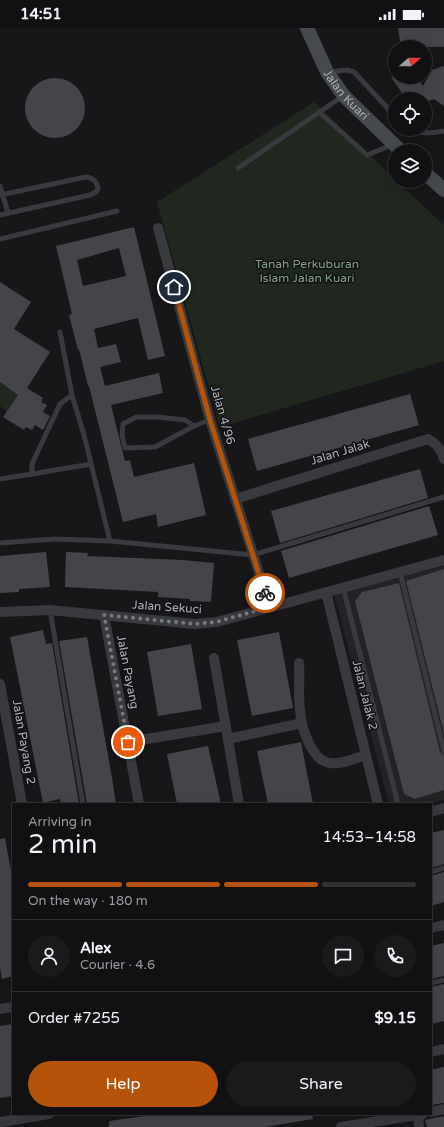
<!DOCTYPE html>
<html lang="en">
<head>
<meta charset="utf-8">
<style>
	body { margin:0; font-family:"Varela Round",sans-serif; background:#1a1a1c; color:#f1f3f6; height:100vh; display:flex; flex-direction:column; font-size:15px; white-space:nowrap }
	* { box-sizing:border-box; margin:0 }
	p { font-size:13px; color:#9c9da0 }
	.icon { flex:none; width:22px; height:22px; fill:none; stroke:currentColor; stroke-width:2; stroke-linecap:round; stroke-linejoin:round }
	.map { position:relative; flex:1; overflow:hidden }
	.sheet { position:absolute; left:12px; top:775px; width:420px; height:312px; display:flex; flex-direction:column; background:#111113; border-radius:0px; box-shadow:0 4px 16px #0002,0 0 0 1px #303133 }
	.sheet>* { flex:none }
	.needle { width:26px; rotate:70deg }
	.fabs { position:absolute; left:388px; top:12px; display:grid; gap:8px }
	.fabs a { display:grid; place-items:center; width:44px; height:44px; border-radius:50%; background:#111113; box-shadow:0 4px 16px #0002,0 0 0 1px #303133; font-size:20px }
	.pin { position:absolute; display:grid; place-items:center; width:34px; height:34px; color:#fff; margin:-17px; border:2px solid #fff; border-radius:50%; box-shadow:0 1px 4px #0007 }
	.courier { position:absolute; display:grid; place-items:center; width:40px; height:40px; margin:-20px; border:3px solid #b45309; border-radius:50%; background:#fff; color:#222; box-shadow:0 1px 5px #0007 }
	.overview em { font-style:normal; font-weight:600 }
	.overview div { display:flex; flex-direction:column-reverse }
	.overview { display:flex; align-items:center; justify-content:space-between; height:68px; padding:0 16px }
	h1 { font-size:26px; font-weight:600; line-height:30px }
	.bar { display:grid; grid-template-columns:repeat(4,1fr); gap:6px 4px; align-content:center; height:48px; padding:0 16px }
	.bar i { height:5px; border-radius:3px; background:#303133 }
	.bar .on { background:#b45309 }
	.bar p { grid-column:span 4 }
	.line { display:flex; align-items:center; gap:10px; padding:0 16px; border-top:1px solid #303133 }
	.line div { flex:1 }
	.round { display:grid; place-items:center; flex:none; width:42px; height:42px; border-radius:21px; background:#1a1a1c }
	.primary-button { display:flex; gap:8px; margin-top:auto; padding:8px 16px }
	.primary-button a { flex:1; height:46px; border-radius:24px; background:#b45309; color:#fff; font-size:16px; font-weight:600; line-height:46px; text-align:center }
	.primary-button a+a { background:#1a1a1c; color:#f1f3f6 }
	.status { display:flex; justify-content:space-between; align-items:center; height:28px; padding:0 20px; background:#111113; direction:ltr }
	.status svg { height:11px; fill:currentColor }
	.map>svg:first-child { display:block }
	.built { fill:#232326 }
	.green { fill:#1f271f }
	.building { fill:#444549; fill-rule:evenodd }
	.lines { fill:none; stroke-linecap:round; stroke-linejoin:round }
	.lane { stroke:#383a3e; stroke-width:5 }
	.street { stroke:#383a3e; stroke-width:10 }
	.secondary { stroke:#46494e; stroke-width:14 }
	.done { stroke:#777a80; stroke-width:4; stroke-dasharray:0 7.2 }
	.route { stroke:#b45309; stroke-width:5 }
	.labels { text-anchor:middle; stroke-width:3; stroke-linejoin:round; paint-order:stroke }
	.street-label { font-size:12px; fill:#aab0b8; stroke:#121214 }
	.park-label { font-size:12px; fill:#83a282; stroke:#121214 }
</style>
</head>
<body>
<div class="status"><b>14:51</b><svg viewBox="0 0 49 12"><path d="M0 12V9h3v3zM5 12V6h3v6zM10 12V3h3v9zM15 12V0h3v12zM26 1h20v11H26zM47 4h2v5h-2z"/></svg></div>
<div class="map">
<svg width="444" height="1099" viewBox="0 0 444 1099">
	<rect width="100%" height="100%" fill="#171719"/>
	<path class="built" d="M444 538V772L428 776H389L334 566Z"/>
	<path class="green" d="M314 74 395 151V153H397L444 197V333L220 399 157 174Z
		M0 354 18 367 7 383 0 378Z"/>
	<path class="building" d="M398 0H444V19H401Z
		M444 38V78L434 71 425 74V71H406L391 49H416L423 58 432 42Z
		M25 80a30 30 0 1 1 60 0a30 30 0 1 1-60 0Z
		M134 199 165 328 148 332 138 290 94 301 98 320 116 316 121 334 100 339 105 358 159 345 163 365 111 377 125 433 130 432 134 449 194 435 206 487 158 499 156 486 123 494 89 358H88L79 321 78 322 69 287 72 286 56 218ZM119 220 126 248 83 258 77 232Z
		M0 254 31 274 14 301 50 324 27 360 43 370 41 374 47 377 43 384 50 388 43 402 35 397 32 402 26 399 24 402 3 389 18 367 0 354Z
		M410 366 419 397 257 443 248 411Z
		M420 441 428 470 280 515 271 483Z
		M429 478 438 507 289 550 281 523Z
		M46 524 50 559 19 561V564L0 565V528Z
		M66 524 88 525 87 528 183 532 214 535 211 574 190 573V571L158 569V564L65 559Z
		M444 541V706L406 553Z
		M399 555 440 724 444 727V762L415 771 404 766 355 573 362 564Z
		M43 602 46 616 52 615 79 776H61L60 771 43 775 10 609Z
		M279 604 293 680 252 688 237 612Z
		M87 609 112 750 116 776H87L59 613Z
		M191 616 202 681 158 688 147 624Z
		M301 714 313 776H268L257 723Z
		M208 718 221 776H177L167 726Z
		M444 802V836L431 840V805Z
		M5 810 13 854V948L2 951 0 939V811Z
		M444 844V874L431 878V848Z
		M444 915V948L431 951V918Z
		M444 956V993L431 996V959Z
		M13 996V1068L0 1070V998Z
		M444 1039V1075L431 1077V1042Z
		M159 1086H312L313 1091 265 1099H109V1093Z
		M444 1088V1099H427L425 1092Z"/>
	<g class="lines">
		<path class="lane" d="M328 44 347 42 354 44 395 88
			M319 84 367 127 392 117
			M412 101C422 107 433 105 444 103
			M238 140 343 68
			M0 158 8 185
			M0 167 86 149C93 150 97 153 98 161L96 164 90 167 0 187
			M0 211 117 183
			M60 304 72 367 84 407 110 513
			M72 367 60 376 32 436V446L91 436
			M194 398 185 392 157 389H136L123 396 122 407 125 420 155 419 194 398 210 392
			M0 451 32 446
			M0 515 55 511 110 513 253 527 444 469
			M400 544 444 723
			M343 559 398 776
			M50 582 83 776
			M431 844 444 840
			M431 955 444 952"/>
		<path class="street" d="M158 200 210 392 270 579
			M235 471 428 411C437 416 441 421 444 431
			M326 564 378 776
			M0 584 50 582 195 596 217 594 444 532
			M104 587 139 776
			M214 630 239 776
			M299 635C300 651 298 667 300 682 301 698 311 733 330 735 341 737 356 730 366 727
			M0 656 22 776
			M228 711 302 695
			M128 714 226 698
			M431 784 444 780
			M431 900 444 897
			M0 981 13 979
			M431 1024 444 1021
			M431 1084 444 1081
			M418 1087 419 1099
			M0 1094 49 1086
			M341 1099 423 1086"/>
		<g class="secondary">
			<path id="s1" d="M307 0 327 44 344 68 401 123"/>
			<path d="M425 145 444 162"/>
		</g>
	</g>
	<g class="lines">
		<path class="done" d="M128 714 104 587 195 596 216 594 270 579 265 565"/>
		<path class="route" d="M174 259 210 392 265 565"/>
	</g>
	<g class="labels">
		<g class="street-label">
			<text dy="4" stroke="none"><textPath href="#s1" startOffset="78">Jalan Kuari</textPath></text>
			<text transform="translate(223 387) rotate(74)" y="4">Jalan 4/96</text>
			<text transform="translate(340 424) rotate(-17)" y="4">Jalan Jalak</text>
			<text transform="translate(167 579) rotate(4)" y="4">Jalan Sekuci</text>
			<text transform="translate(128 644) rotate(79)" y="4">Jalan Payang</text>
			<text transform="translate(365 667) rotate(76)" y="4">Jalan Jalak 2</text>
			<text transform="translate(24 714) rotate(80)" y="4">Jalan Payang 2</text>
		</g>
		<g class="park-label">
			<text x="307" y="240">Tanah Perkuburan<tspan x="307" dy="14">Islam Jalan Kuari</tspan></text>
		</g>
	</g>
</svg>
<div class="fabs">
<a><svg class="needle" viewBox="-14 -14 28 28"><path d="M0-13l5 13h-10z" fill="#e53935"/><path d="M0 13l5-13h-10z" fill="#9c9da0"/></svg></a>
<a><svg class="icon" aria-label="locate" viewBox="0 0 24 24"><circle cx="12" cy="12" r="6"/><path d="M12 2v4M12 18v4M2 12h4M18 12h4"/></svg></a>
<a><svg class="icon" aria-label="layers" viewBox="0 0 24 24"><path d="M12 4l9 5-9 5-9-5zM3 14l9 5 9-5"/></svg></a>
</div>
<div class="pin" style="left:128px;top:714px;background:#ea580c"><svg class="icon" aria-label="bag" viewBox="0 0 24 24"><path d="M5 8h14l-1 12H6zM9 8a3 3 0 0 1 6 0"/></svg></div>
<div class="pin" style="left:174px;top:259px;background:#1f2937"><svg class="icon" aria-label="home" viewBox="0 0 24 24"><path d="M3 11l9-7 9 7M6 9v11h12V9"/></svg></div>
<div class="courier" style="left:265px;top:565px"><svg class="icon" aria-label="bike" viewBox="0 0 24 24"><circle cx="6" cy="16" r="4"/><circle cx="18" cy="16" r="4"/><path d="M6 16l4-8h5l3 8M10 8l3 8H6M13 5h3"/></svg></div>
<section class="sheet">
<div class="overview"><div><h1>2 min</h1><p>Arriving in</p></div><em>14:53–14:58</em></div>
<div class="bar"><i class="on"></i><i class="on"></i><i class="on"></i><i></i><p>On the way · 180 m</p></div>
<div class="line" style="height:72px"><a class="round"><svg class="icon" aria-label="person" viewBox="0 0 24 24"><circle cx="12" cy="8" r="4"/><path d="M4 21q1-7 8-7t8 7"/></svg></a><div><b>Alex</b><p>Courier · 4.6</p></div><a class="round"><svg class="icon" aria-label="chat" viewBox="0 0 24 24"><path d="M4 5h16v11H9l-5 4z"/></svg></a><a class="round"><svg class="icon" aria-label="phone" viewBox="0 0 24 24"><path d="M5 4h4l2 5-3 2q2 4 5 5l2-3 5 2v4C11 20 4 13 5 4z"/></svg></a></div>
<div class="line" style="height:52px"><div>Order #7255</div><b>$9.15</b></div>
<div class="primary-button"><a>Help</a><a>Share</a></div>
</section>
</div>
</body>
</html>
